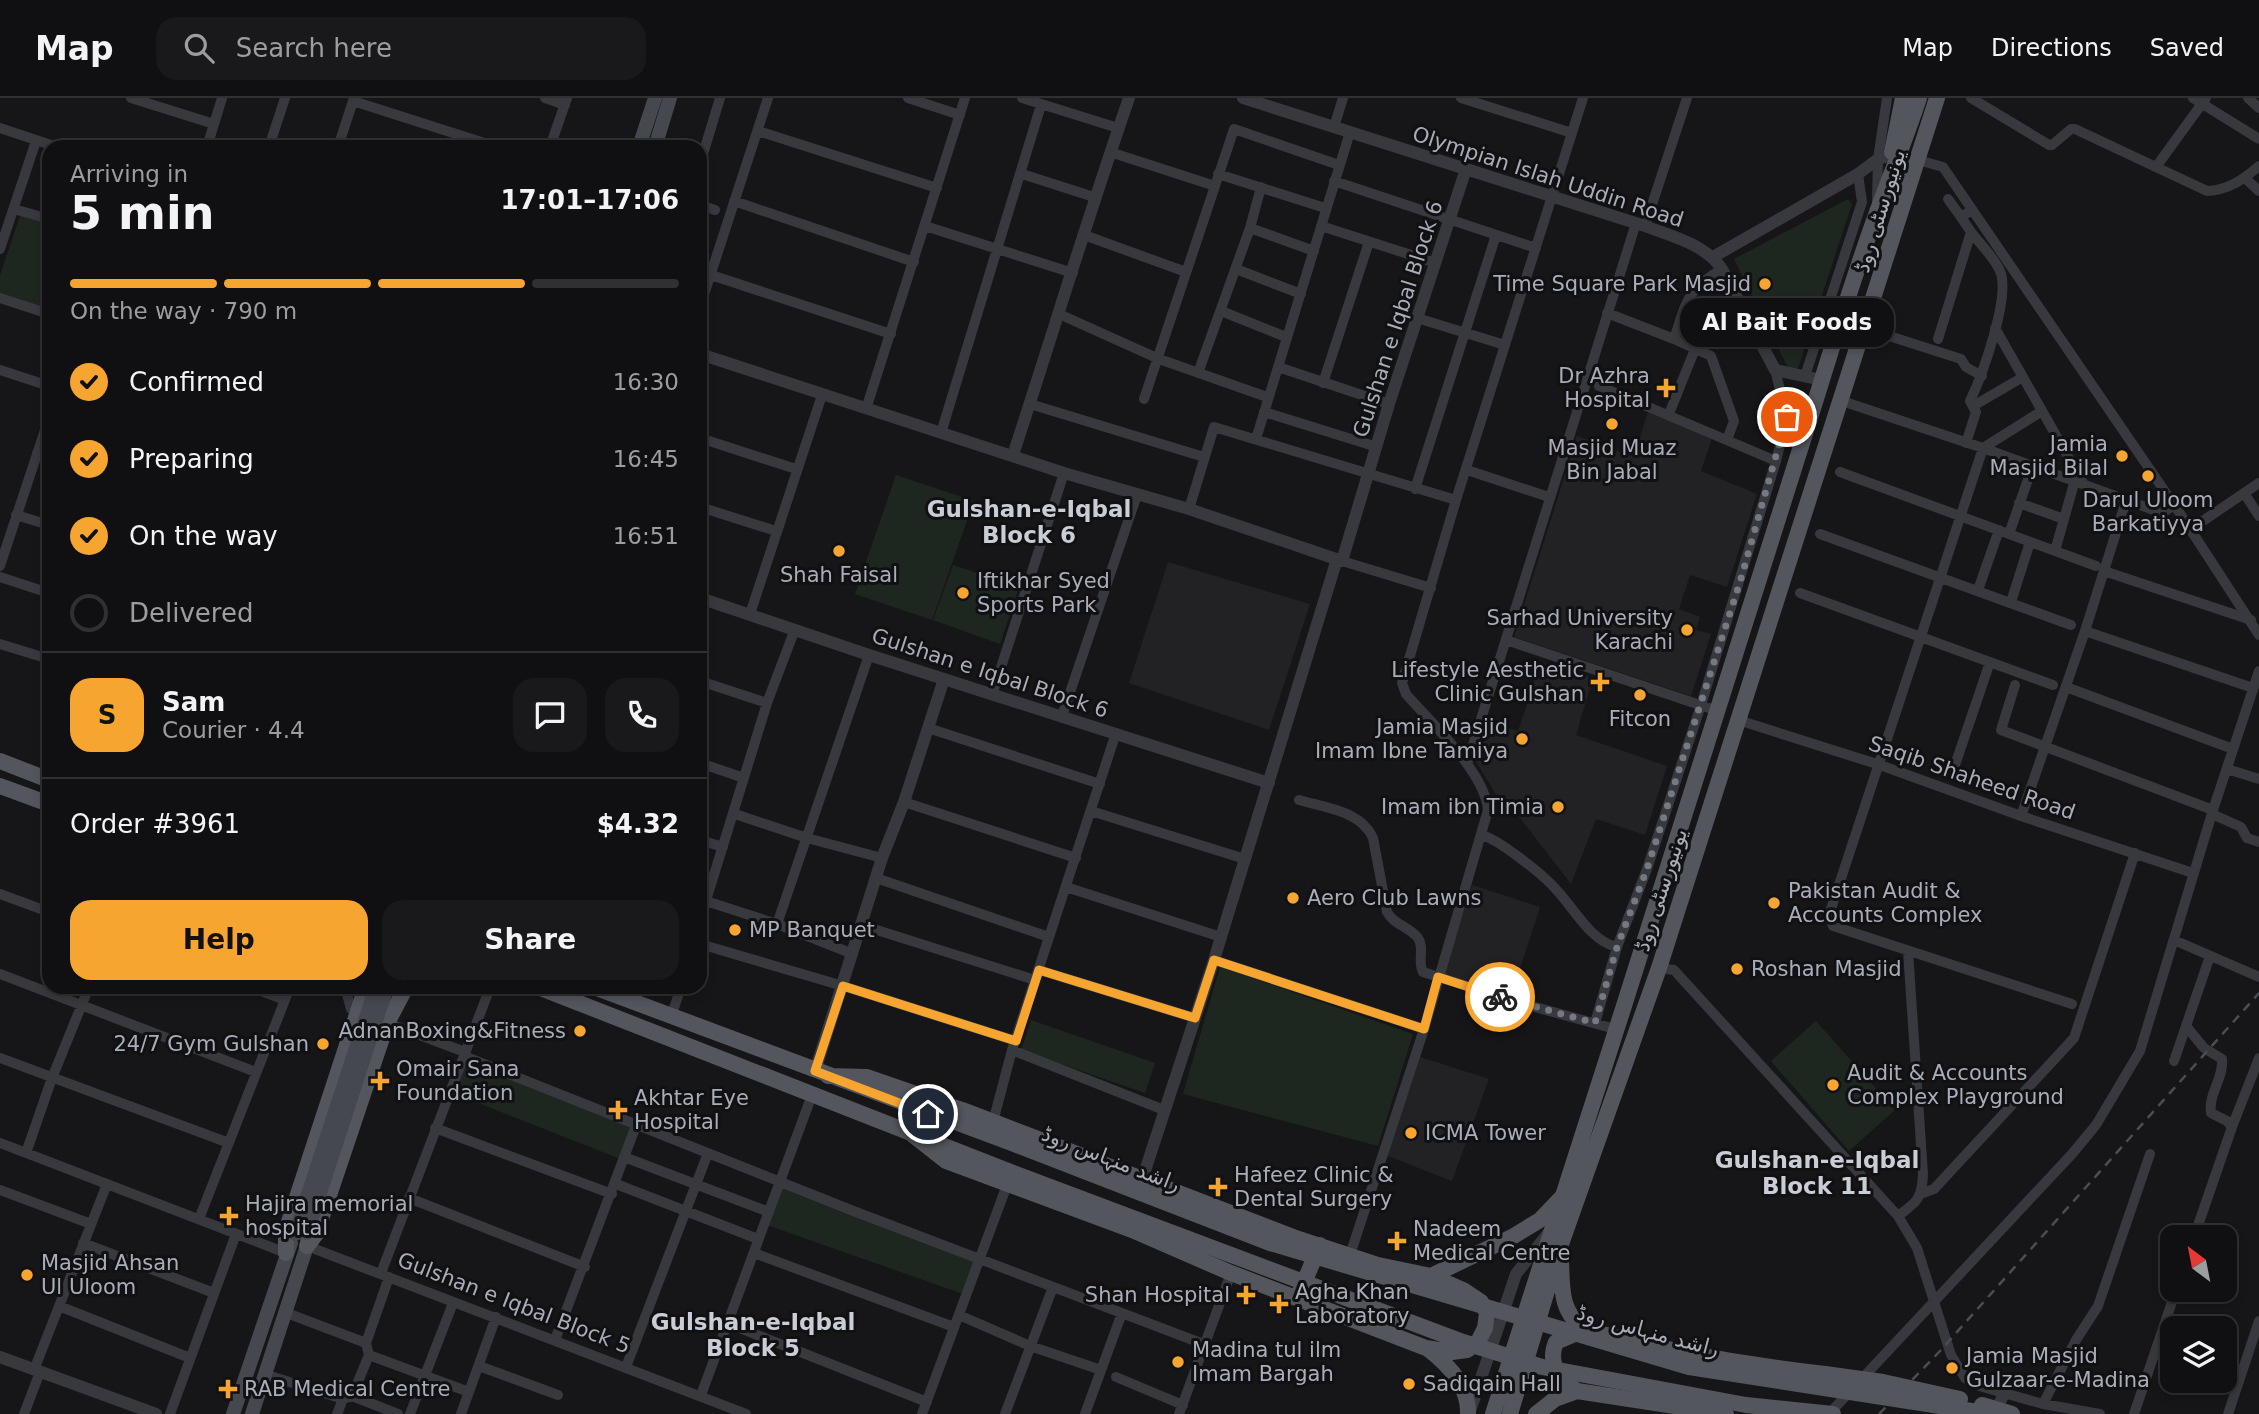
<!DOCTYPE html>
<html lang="en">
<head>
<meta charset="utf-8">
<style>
	body { margin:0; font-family:"DejaVu Sans","Noto Sans Arabic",sans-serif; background:#19191b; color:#f1f3f6; height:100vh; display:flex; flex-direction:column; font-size:26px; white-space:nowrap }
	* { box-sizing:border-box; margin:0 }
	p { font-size:23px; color:#9c9d9f }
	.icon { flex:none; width:38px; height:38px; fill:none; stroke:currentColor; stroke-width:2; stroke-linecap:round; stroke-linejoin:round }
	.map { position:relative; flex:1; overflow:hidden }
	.drawer { position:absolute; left:42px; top:42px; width:665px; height:854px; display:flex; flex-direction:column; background:#101012; border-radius:21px; box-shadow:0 4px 10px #0003,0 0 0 2px #303032 }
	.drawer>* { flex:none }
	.needle { width:46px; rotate:328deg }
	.tools { position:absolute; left:2160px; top:1127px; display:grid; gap:14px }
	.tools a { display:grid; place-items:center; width:77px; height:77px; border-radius:14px; background:#101012; box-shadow:0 4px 10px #0003,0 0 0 2px #303032; font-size:35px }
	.pin { position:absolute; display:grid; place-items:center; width:60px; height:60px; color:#fff; margin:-30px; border:4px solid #fff; border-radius:50%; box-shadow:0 2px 7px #0007 }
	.courier { position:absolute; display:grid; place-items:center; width:70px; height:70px; margin:-35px; border:5px solid #f6a531; border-radius:50%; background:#fff; color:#222; box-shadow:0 2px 9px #0007 }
	.bubble { position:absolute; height:49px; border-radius:21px; background:#101012; box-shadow:0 4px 10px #0003,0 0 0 2px #303032; font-size:23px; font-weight:800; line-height:49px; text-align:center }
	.overview em { font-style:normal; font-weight:800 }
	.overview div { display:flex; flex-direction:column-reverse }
	.overview { display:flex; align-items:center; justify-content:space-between; height:119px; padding:0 28px }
	h1 { font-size:46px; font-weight:800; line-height:52px }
	.bar { display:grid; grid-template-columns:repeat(4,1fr); gap:10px 7px; align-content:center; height:84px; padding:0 28px }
	.bar i { height:9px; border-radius:5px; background:#303032 }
	.bar .current { background:#f6a531 }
	.bar p { grid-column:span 4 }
	.line { display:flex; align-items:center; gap:18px; padding:0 28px; border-top:2px solid #303032 }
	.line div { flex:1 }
	.round { display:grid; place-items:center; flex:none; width:74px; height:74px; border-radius:21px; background:#19191b }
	ol { padding:0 28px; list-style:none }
	li { display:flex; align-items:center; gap:21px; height:77px }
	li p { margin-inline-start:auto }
	li .icon { padding:7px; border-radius:50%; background:#f6a531; color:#111; stroke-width:4 }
	li:last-child { color:#9c9d9f }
	li i { width:38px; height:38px; border:4px solid #303032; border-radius:50% }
	.button { display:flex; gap:14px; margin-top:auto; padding:14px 28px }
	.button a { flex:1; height:80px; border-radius:21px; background:#f6a531; color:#111; font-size:28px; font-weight:800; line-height:80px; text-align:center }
	.button a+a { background:#19191b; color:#f1f3f6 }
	header { display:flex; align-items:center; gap:42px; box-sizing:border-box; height:98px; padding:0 35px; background:#101012; border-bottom:2px solid #303032 }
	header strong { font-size:33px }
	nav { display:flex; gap:38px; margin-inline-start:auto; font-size:24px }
	.search { width:490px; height:63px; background:#19191b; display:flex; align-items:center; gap:18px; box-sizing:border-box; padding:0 24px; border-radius:21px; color:#9c9d9f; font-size:26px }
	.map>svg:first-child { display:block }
	.built { fill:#222225 }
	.green { fill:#1e271f }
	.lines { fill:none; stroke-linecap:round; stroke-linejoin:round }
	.minor { stroke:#37393e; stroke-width:10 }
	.tertiary { stroke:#37393e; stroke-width:12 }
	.secondary { stroke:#45484e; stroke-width:14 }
	.primary { stroke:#53565d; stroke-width:16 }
	.rail { stroke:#4a4d53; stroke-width:2.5; stroke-dasharray:9 7; stroke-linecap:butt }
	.secondary-bridge { stroke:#45484e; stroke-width:14 }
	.primary-bridge { stroke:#53565d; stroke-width:16 }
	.done { stroke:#757981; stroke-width:7; stroke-dasharray:0 12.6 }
	.route { stroke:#f6a531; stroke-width:9 }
	.poi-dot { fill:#f6a531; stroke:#111113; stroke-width:2.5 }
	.labels { text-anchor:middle; stroke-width:6; stroke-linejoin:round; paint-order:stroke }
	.street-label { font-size:21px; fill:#a8aeb9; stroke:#111113 }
	.poi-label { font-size:21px; fill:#a8aeb9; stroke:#111113; text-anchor:start }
	.neighbourhood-label { font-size:23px; font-weight:bold; fill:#c9cdd5; stroke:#111113 }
</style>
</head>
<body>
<header>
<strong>Map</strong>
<div class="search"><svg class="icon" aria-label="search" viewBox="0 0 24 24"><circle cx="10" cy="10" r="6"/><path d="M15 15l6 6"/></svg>Search here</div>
<nav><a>Map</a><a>Directions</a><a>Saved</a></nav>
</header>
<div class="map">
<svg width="2259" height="1316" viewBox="0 0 2259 1316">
	<rect width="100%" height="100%" fill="#161618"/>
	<path class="built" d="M1648 314 1712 340 1701 373 1757 396 1727 489 1690 477 1679 511 1700 519 1696 532 1711 536 1691 598 1514 539 1577 338 1634 359Z
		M1168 464 1310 506 1269 632 1129 585Z
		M1541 564 1593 580 1576 637 1667 668 1645 737 1596 721 1571 786 1503 698 1498 700 1474 660 1487 625 1518 633Z
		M1472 787 1540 809 1510 901 1442 882Z
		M1417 958 1489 981 1452 1083 1385 1057Z"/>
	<path class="green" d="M1848 101 1852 106 1796 276 1790 274 1734 161Z
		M22 112 49 121V213L0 198V177Z
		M896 377 974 403 932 522 855 496Z
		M953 467 1019 489 1000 546 933 522Z
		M1220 869 1413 936 1378 1048 1183 996Z
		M1031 922 1155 965 1145 995 1021 952Z
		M1816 923 1895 1012 1849 1053 1771 963Z
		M464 958 637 1025 623 1062 450 994Z
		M780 1082 980 1161 966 1197 764 1126Z"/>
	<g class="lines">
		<path class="minor" d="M131 0 214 26
			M545 0 565 7
			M908 0 960 17
			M1022 0 1118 30
			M1461 0 1572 35
			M1971 0 2049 47H2052L2071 31H2075L2207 93C2228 92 2243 82 2259 68
			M2193 0 2259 41
			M2248 0 2259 10
			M353 3 497 49
			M1334 29 1343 0
			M0 30 57 49
			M758 33 937 90
			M207 49 222 0
			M269 49 285 0
			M338 49 354 0
			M550 49 567 0
			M1110 54 1215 88
			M1918 62 1943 69 2181 417 2259 537
			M700 66 720 0
			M2156 69 2206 0
			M1022 76 1094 99
			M1218 76 1325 110
			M2245 80 2259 93
			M1334 83 1536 150
			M1948 101 1961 119
			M734 103 914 164
			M1877 103 1878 61 1887 0
			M700 107 715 112
			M14 111 49 121
			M925 128 1073 175
			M1321 128 1436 165
			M1645 128 1687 0
			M1250 130 1314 153
			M1084 137 1186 174
			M0 151 36 43
			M1236 171 1301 196
			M711 177 891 236
			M0 200 49 216
			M700 209 768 0
			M1221 213 1286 239
			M1607 215 1674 241 1711 258 1734 323 1727 342
			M1059 216 1159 261 1267 299
			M1417 220 1505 247
			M1995 230 2083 385
			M1883 236 1961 261 1966 269 1982 278
			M1674 241C1687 203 1686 192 1722 171
			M1938 241 1971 134 1961 119 1972 112
			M1278 269 1389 306
			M0 272 49 288
			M1198 275 1250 130 1261 89
			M1805 278 1862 104 1858 76
			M1323 285 1369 144
			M1599 288 1776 363
			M1144 301 1234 31 1339 67
			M1842 303 1983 350 2162 415 2174 407
			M1030 306 1204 359
			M1973 308 2023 279
			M866 311 965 0
			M2042 313 1983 350 1829 817 1833 828 2072 906
			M1264 314 1377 349
			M1669 316 1695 251
			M941 335 1041 7
			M700 340 796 371
			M1256 341 1350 34
			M1966 345 1976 314 1970 303C1982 278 2011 198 2000 173 1994 159 1980 146 1971 134
			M37 355 49 359
			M1467 372 1549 399
			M1840 374 2096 468
			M1415 391 1496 137
			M2244 395 2259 418
			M2019 405 2064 421
			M700 409 776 433
			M1189 411 1214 329 1456 402
			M16 417 49 427
			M2191 431 2259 385
			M1820 436 2071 527
			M2009 436 2033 367
			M2055 453 2075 382
			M1342 463 1431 490
			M0 468 49 320
			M2104 473 2251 522
			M0 479 49 495
			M1978 492 1999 432
			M1800 495 2053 587
			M2011 504 2030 444
			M750 516 822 297
			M2085 533 2253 590
			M1506 542 1718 613
			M0 546 49 561
			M700 583 767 605
			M2015 587 2001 632 2213 712
			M2066 589 2233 651
			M992 597 1064 375
			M1062 618 1137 397
			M1738 622 1880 667 2021 718 2193 775
			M928 630 1100 686
			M700 665 744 680
			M1467 666 1636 125
			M2227 671 2259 681
			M1953 673 1990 564
			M1299 702C1326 710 1361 713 1373 740L1387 814C1394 827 1410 829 1418 840 1425 850 1417 863 1423 874L1513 903 1615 931
			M904 704 1076 760
			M1091 713 1245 761
			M735 716 807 740 882 760
			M2212 716 2241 729 2247 740 2259 744
			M2021 718 2085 533 2126 403
			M1482 737C1499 742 1538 773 1552 787 1572 806 1589 843 1617 849
			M700 742 723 749
			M876 780 1049 839
			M1066 789 1221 839
			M0 796 49 814
			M706 803 777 826 853 856
			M700 822 767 605 795 531
			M777 826 869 557
			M861 827 1035 882
			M2174 842 2259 879
			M700 846 843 888
			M1214 862 1424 931
			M1659 870 1674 872 1898 1118 1917 1150 1951 1257 1965 1280 1976 1287 2043 1306 2100 1316
			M1039 872 1195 920
			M0 876 256 974
			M843 888 1016 943
			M251 889 285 902
			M345 889 351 911 361 917
			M671 919 681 889
			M382 923 465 954
			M1595 925 1617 849 1647 771 1701 607 1776 363 1787 319 1775 272
			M2186 928 2204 950 2222 961C2224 980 2208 996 2211 1015L2227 1023 2232 1029 2194 1139
			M1012 952 1164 1012
			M464 958 856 1114 1206 1247
			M0 960 229 1045
			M2174 963 2210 858
			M993 1024 1012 952 1116 635
			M2232 1029 2259 960
			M435 1030 612 1096
			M0 1045 286 1155
			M26 1055 52 980 89 889
			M624 1059 769 1114
			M616 1086 758 1141
			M0 1092 91 1126
			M1923 1095 1934 1091 2074 940 2135 755
			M409 1100 585 1169
			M1898 1118C1917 1104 1922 1101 1923 1076L1908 853
			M199 1121 290 889
			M83 1145 214 1195
			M307 1148 746 1316
			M754 1155 954 1229
			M1350 1157 1424 931 1488 712C1485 674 1431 625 1406 596L1402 585 1456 402 1583 0
			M381 1175 488 895
			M59 1208 190 1260
			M284 1214 366 1245
			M959 1217 1030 1248 1101 1272
			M727 1225 927 1304
			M555 1242 637 1025
			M369 1257 469 1294
			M479 1268 558 1297
			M626 1269 708 1055
			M34 1272 107 1086
			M264 1276 343 1301
			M1116 1279 1183 1307
			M701 1297 812 997
			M352 1298 398 1316
			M2043 1306 2076 1242 2098 1208 2150 1056
			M24 1316 40 1274
			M170 1316 236 1136
			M337 1316 343 1301 352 1298 369 1257 366 1245 389 1179
			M410 1316 453 1205
			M461 1316 496 1219
			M922 1316 1007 1087
			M1005 1316 1053 1189
			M1085 1316 1122 1215
			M1179 1316 1231 1175
			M1829 1316 2072 1056 2096 1027 2140 953 2213 712 2259 573
			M2134 1316 2176 1192
			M2228 1316 2259 1223"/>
		<path class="tertiary" d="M1243 0 1645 128C1673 139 1705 146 1722 171L1775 272 1822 282
			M1713 159 1858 76 1878 61 1902 54
			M700 256 1064 375 1189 411 1342 463 1389 306 1466 71
			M1013 357C1052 238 1088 118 1129 0
			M700 500 869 557 1269 685
			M815 973 882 760 904 704 944 581
			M1142 1082 1214 862 1337 461
			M0 1259 156 1316
			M1469 1316 1516 1176 1550 1133
			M1995 1316 2004 1295"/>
		<path class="secondary" d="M639 49 655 0
			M655 49 670 0
			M233 1316 291 1145
			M252 1316 307 1148V1137"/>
		<path class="primary" d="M1892 54 1903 0
			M0 663 49 682
			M0 688 49 706
			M538 889 1008 1073
			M594 889 1017 1047
			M828 978 867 979 965 1013 1293 1139 1378 1167 1431 1178 1463 1192 1481 1204 1487 1215 1485 1230 1478 1244 1467 1252 1452 1254 1426 1250 1231 1175 1132 1132 946 1063 913 1037
			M307 1148 316 1136 387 925 406 889
			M286 1155V1133L366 889
			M1561 1162C1562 1191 1560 1215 1586 1232 1666 1253 1744 1267 1825 1276
			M1431 1178 1512 1139 1540 1122 1562 1099
			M1299 1196 1320 1147
			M1582 1233 1556 1244C1547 1266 1559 1280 1577 1293L1726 1316
			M1428 1251C1449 1267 1469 1289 1468 1316
			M1493 1316C1599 992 1699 667 1803 342 1827 267 1849 191 1876 117 1890 78 1906 40 1919 0
			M1510 1316 1561 1146 1659 870 1937 0
			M1536 1316 1555 1301 1577 1293"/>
		<path class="rail" d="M1879 1316 1940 1253 2259 895"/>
		<path class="secondary-bridge" d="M307 1135 387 889
			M295 1136 376 889"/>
		<path class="primary-bridge" d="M1017 1047 1270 1145 1689 1269 1991 1316
			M1008 1073 1463 1244 1542 1269 1746 1307 1833 1316
			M1825 1276 1883 1284 1960 1301
			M1982 1307 2012 1316"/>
	</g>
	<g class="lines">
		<path class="done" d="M1500 899 1595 925 1617 849 1647 771 1740 484 1787 319"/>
		<path class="route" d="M928 1016 815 973 843 888 1016 943 1039 872 1195 920 1214 862 1424 931 1438 879 1500 899"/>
	</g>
	<g class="poi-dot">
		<circle cx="1765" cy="186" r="7"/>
		<path d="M1662.5 279.5h7v7h7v7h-7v7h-7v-7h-7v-7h7z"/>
		<circle cx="1612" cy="326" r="7"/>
		<circle cx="2122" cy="358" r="7"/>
		<circle cx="2148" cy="378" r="7"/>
		<circle cx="839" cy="453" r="7"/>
		<circle cx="963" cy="495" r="7"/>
		<circle cx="1687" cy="532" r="7"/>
		<path d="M1596.5 573.5h7v7h7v7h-7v7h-7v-7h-7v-7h7z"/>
		<circle cx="1640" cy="597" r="7"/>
		<circle cx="1522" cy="641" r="7"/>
		<circle cx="1558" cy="709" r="7"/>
		<circle cx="1293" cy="800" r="7"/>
		<circle cx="1774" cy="805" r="7"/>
		<circle cx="735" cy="832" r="7"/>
		<circle cx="1737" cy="871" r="7"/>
		<circle cx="580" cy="933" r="7"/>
		<circle cx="323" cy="946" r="7"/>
		<path d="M376.5 972.5h7v7h7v7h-7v7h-7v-7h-7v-7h7z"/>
		<circle cx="1833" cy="987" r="7"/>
		<path d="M614.5 1001.5h7v7h7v7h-7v7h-7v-7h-7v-7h7z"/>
		<circle cx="1411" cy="1035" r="7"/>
		<path d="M1214.5 1078.5h7v7h7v7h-7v7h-7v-7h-7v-7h7z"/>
		<path d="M225.5 1107.5h7v7h7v7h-7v7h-7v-7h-7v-7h7z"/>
		<path d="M1393.5 1132.5h7v7h7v7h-7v7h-7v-7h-7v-7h7z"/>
		<circle cx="27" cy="1177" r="7"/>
		<path d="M1242.5 1186.5h7v7h7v7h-7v7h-7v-7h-7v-7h7z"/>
		<path d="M1275.5 1195.5h7v7h7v7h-7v7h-7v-7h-7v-7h7z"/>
		<circle cx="1178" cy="1264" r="7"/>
		<circle cx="1952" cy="1270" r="7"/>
		<circle cx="1409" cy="1286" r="7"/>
		<path d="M224.5 1280.5h7v7h7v7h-7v7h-7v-7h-7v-7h7z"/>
	</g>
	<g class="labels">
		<g class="street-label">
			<text transform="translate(1548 79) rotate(18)" y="7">Olympian Islah Uddin Road</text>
			<text transform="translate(1880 113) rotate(-73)" y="7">یونیورسٹی روڈ</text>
			<text transform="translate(1398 221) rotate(-72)" y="7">Gulshan e Iqbal Block 6</text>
			<text transform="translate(990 575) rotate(18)" y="7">Gulshan e Iqbal Block 6</text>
			<text transform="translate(1972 680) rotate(19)" y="7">Saqib Shaheed Road</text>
			<text transform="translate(1661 792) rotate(-72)" y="7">یونیورسٹی روڈ</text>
			<text transform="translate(1111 1061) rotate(21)" y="7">راشد منہاس روڈ</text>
			<text transform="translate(514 1205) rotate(21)" y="7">Gulshan e Iqbal Block 5</text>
			<text transform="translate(1648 1233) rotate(15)" y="7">راشد منہاس روڈ</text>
		</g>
		<g class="poi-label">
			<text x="1751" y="193" text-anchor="end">Time Square Park Masjid</text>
			<text x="1650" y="285" text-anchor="end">Dr Azhra<tspan x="1650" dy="24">Hospital</tspan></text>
			<text x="2108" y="353" text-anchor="end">Jamia<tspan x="2108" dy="24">Masjid Bilal</tspan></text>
			<text x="1612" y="357" text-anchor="middle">Masjid Muaz<tspan x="1612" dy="24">Bin Jabal</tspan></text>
			<text x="2148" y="409" text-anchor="middle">Darul Uloom<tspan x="2148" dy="24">Barkatiyya</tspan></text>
			<text x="839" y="484" text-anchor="middle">Shah Faisal</text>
			<text x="977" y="490">Iftikhar Syed<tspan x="977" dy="24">Sports Park</tspan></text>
			<text x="1673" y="527" text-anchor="end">Sarhad University<tspan x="1673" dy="24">Karachi</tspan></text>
			<text x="1584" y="579" text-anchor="end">Lifestyle Aesthetic<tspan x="1584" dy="24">Clinic Gulshan</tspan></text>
			<text x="1640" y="628" text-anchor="middle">Fitcon</text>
			<text x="1508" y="636" text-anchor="end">Jamia Masjid<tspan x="1508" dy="24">Imam Ibne Tamiya</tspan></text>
			<text x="1544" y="716" text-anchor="end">Imam ibn Timia</text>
			<text x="1788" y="800">Pakistan Audit &amp;<tspan x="1788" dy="24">Accounts Complex</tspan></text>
			<text x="1307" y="807">Aero Club Lawns</text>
			<text x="749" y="839">MP Banquet</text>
			<text x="1751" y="878">Roshan Masjid</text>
			<text x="566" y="940" text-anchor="end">AdnanBoxing&amp;Fitness</text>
			<text x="309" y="953" text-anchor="end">24/7 Gym Gulshan</text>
			<text x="396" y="978">Omair Sana<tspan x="396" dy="24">Foundation</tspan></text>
			<text x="1847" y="982">Audit &amp; Accounts<tspan x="1847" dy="24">Complex Playground</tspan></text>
			<text x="634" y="1007">Akhtar Eye<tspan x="634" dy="24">Hospital</tspan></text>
			<text x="1425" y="1042">ICMA Tower</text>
			<text x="1234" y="1084">Hafeez Clinic &amp;<tspan x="1234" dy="24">Dental Surgery</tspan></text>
			<text x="245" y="1113">Hajira memorial<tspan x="245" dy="24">hospital</tspan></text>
			<text x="1413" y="1138">Nadeem<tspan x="1413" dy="24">Medical Centre</tspan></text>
			<text x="41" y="1172">Masjid Ahsan<tspan x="41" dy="24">Ul Uloom</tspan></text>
			<text x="1295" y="1201">Agha Khan<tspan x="1295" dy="24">Laboratory</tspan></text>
			<text x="1230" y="1204" text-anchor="end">Shan Hospital</text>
			<text x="1192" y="1259">Madina tul ilm<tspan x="1192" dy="24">Imam Bargah</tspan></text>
			<text x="1966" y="1265">Jamia Masjid<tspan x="1966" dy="24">Gulzaar-e-Madina</tspan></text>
			<text x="1423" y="1293">Sadiqain Hall</text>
			<text x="244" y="1298">RAB Medical Centre</text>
		</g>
		<g class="neighbourhood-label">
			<text x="1029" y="419">Gulshan-e-Iqbal<tspan x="1029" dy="26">Block 6</tspan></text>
			<text x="1817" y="1070">Gulshan-e-Iqbal<tspan x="1817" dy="26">Block 11</tspan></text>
			<text x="753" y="1232">Gulshan-e-Iqbal<tspan x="753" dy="26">Block 5</tspan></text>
		</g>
	</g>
</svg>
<div class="tools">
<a><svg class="needle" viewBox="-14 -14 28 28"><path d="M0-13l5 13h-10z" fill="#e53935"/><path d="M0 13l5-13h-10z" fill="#9c9d9f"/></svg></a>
<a><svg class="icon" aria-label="layers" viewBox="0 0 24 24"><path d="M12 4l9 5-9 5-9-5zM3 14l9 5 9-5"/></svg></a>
</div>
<div class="pin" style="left:1787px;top:319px;background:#ea580c"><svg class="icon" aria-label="bag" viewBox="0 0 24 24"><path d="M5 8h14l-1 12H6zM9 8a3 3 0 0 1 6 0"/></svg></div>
<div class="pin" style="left:928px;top:1016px;background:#1f2937"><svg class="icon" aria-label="home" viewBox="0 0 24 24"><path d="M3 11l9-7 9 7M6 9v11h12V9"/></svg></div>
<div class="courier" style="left:1500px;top:899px"><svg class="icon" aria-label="bike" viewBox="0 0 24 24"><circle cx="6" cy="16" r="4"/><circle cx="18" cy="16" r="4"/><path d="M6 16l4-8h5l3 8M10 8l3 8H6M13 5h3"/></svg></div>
<div class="bubble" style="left:1680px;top:200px;width:214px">Al Bait Foods</div>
<section class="drawer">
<div class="overview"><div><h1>5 min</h1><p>Arriving in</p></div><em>17:01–17:06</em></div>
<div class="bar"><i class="current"></i><i class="current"></i><i class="current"></i><i></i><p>On the way · 790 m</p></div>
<ol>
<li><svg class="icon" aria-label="check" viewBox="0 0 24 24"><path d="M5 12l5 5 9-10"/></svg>Confirmed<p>16:30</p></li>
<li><svg class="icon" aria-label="check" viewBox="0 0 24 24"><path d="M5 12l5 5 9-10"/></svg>Preparing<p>16:45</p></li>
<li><svg class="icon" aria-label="check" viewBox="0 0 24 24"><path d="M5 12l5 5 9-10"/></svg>On the way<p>16:51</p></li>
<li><i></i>Delivered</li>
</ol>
<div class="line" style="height:126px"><b class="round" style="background:#f6a531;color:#111">S</b><div><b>Sam</b><p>Courier · 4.4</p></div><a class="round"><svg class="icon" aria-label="chat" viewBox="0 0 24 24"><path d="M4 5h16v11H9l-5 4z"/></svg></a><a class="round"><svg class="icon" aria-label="phone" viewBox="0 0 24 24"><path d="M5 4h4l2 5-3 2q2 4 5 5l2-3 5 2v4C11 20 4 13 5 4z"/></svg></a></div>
<div class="line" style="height:91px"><div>Order #3961</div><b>$4.32</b></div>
<div class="button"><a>Help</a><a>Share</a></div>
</section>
</div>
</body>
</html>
